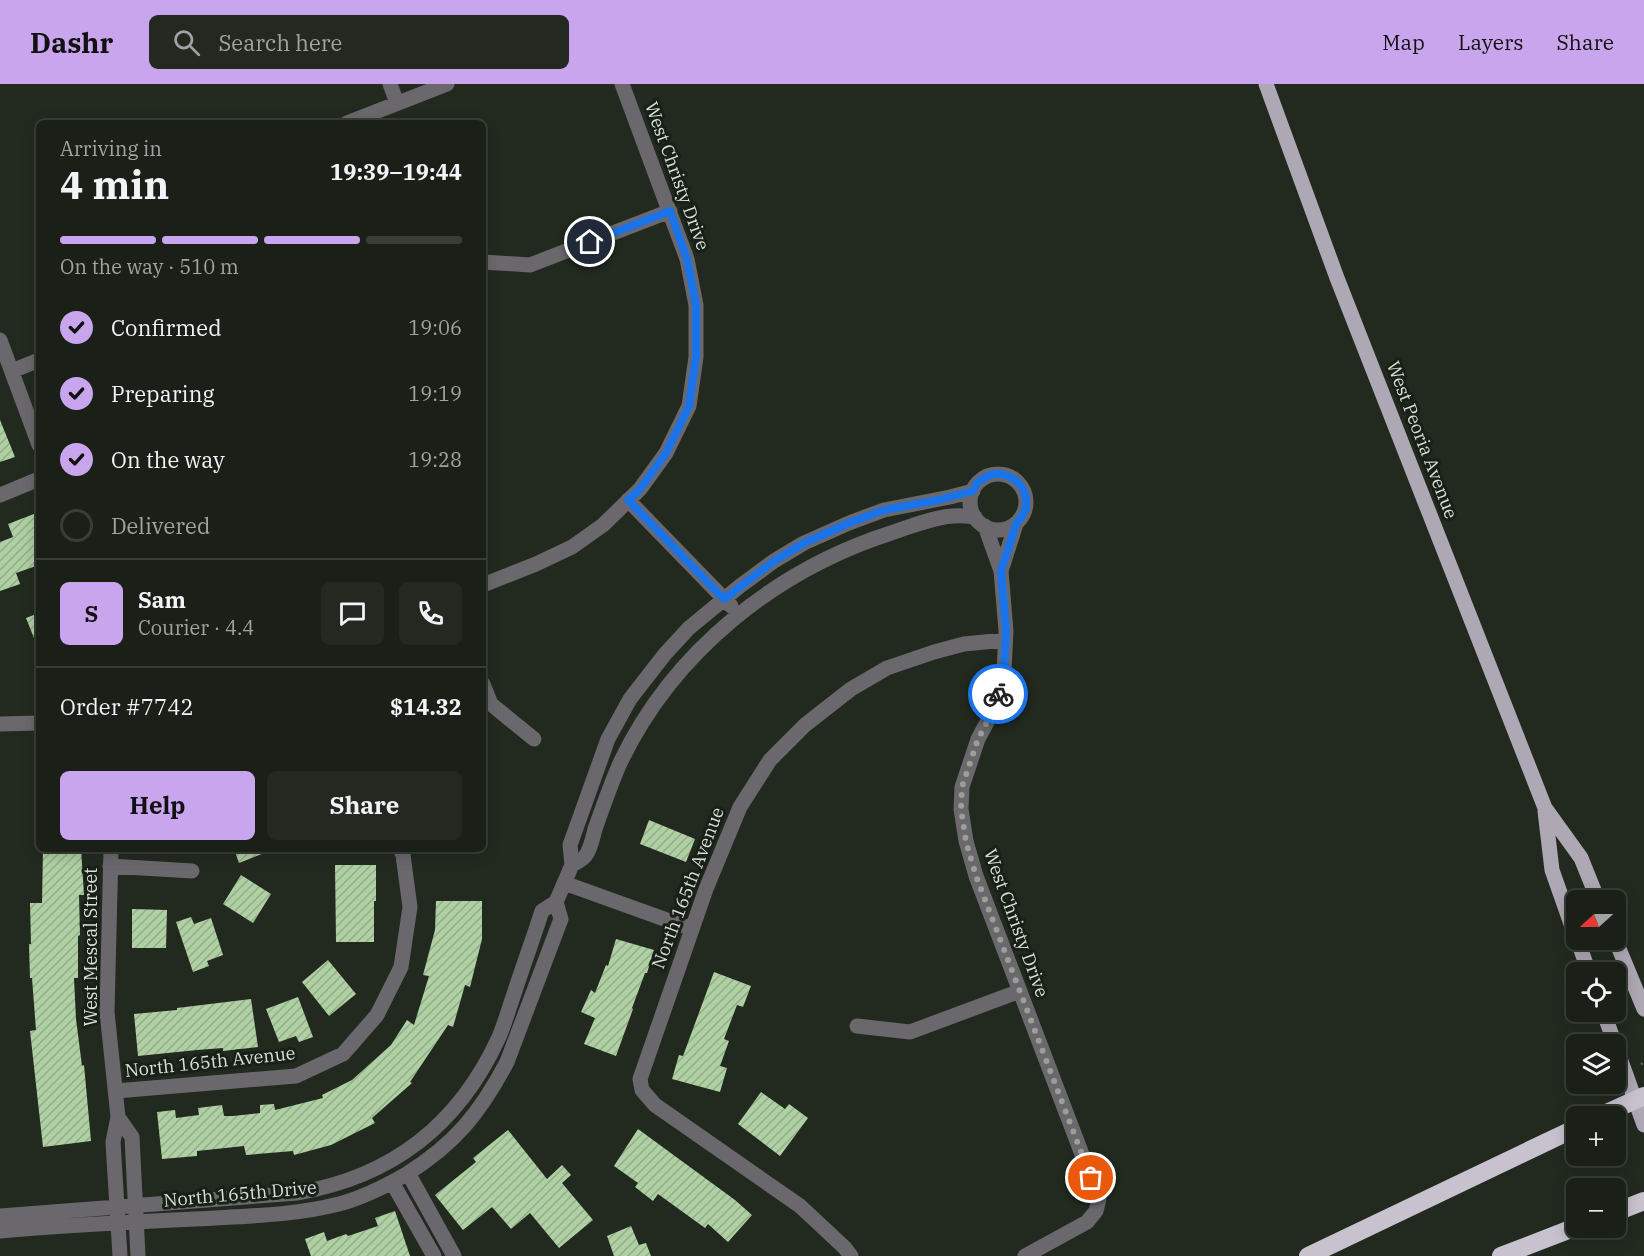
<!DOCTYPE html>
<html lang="en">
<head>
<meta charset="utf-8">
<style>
	body { margin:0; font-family:"IBM Plex Serif",serif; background:#232821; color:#f1f3f6; height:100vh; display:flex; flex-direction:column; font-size:22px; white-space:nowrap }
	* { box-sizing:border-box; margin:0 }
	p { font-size:20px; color:#9fa3a2 }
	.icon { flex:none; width:33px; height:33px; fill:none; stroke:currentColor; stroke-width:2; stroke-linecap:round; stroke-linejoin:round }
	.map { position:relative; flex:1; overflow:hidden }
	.side { position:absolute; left:36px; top:36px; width:450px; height:732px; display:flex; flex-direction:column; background:#1a2018; border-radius:9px; box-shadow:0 3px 15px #0003,0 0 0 2px #383e37 }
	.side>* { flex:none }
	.needle { width:39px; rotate:249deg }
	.buttons { position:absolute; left:1566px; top:806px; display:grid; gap:12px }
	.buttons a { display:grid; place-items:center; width:60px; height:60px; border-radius:9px; background:#1a2018; box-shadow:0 3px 15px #0003,0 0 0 2px #383e37; font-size:30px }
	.pin { position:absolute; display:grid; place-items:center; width:51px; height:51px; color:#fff; margin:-26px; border:3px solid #fff; border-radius:50%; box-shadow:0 2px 6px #0007 }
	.courier { position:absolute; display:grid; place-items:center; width:60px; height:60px; margin:-30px; border:4px solid #1a73e8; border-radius:50%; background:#fff; color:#222; box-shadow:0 2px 8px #0007 }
	.head em { font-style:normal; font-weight:700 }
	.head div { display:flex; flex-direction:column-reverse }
	.head { display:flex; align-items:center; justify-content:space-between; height:102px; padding:0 24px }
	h1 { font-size:39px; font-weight:700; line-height:45px }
	.bar { display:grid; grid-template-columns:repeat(4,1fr); gap:9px 6px; align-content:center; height:72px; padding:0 24px }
	.bar i { height:8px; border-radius:4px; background:#383e37 }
	.bar .selected { background:#c9a5ee }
	.bar p { grid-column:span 4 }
	.line { display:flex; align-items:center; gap:15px; padding:0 24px; border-top:2px solid #383e37 }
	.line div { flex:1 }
	.round { display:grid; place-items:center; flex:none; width:63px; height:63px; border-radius:9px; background:#232821 }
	ol { padding:0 24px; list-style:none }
	li { display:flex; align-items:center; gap:18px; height:66px }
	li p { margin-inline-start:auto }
	li .icon { padding:6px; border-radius:50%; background:#c9a5ee; color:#111; stroke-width:4 }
	li:last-child { color:#9fa3a2 }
	li i { width:33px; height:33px; border:3px solid #383e37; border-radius:50% }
	.primary-button { display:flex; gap:12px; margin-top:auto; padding:12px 24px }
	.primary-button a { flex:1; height:69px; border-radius:9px; background:#c9a5ee; color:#111; font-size:24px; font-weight:700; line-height:69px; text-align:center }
	.primary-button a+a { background:#232821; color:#f1f3f6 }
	header { display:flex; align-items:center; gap:36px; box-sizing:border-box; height:84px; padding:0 30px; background:#c9a5ee; color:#111 }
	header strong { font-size:28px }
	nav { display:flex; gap:33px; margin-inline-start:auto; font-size:21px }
	.search { width:420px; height:54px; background:#232821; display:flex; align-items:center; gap:15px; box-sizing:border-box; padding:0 21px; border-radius:9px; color:#9fa3a2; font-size:22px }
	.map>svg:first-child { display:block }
	.building { fill:url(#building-hatch) }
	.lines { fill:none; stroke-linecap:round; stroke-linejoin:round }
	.path { stroke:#777e76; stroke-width:2; stroke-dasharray:1.5 4.5; stroke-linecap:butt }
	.minor { stroke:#6a686d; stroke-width:15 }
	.major { stroke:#ada8b3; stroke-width:15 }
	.highway { stroke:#c8c2cf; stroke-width:18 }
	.done { stroke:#9aa098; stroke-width:6; stroke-dasharray:0 10.8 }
	.route { stroke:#1a73e8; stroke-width:8 }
	.labels { text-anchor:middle; stroke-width:6; stroke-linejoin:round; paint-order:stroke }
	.street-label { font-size:18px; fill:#dadfd9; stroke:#192017 }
</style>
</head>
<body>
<header>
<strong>Dashr</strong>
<div class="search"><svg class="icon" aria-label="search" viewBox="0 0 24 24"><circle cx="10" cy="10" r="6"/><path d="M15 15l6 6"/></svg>Search here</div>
<nav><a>Map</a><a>Layers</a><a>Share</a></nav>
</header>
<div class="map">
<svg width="1644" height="1172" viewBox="0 0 1644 1172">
	<defs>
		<pattern id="building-hatch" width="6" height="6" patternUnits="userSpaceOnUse" patternTransform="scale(1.5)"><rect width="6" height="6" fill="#aed0a3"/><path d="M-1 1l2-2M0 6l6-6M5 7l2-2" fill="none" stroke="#93ad8a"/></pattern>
	</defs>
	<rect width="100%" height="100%" fill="#222a20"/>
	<path class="building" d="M0 336 15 373 0 378Z
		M39 428V481L16 489 20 500 0 507V458L13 453 8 440Z
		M39 529V564H38L26 534Z
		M649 736 695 755 686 778 640 760Z
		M43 765H81L84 811H79L80 851 78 852V894H74L76 935 82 982 84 981 91 1057 43 1063 30 947 36 946 32 894H30L29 860H31L30 819H42Z
		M234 765H272V766L239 779Z
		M335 781H376V817H374V858H336Z
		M241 791 271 810 253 839 223 820Z
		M436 817H482V855L470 903 465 901 453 943 448 941 410 998 412 999 372 1034 375 1039 331 1061 294 1071 293 1067 246 1071 244 1062 197 1067V1072L162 1075 157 1028 175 1026 176 1034 199 1031 198 1024 222 1021 224 1032H233L260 1029V1021L274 1020 275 1026 323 1014 322 1011 352 996 391 961 407 936 414 941 429 892 423 891 435 846Z
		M132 825 167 826 166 864H132Z
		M191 833 194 840 211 834 223 871 207 877 209 882 193 888 176 838Z
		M616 855 654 866 647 889H645L632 924 633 925 616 972 584 960 595 934 581 928 591 906 595 909 606 881 608 882Z
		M328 876 356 910 329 932 302 898Z
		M714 888 751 902 743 923 737 921 724 955 729 957 720 982 727 984 720 1008 672 995 679 971 683 972Z
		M298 913 313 953 299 958 296 952 279 958 266 925Z
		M251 915 258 963 223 967V964L197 966 138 972 134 930 177 926V924Z
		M761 1008 785 1025 789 1020 808 1034 780 1072 738 1040Z
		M638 1045 735 1116 752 1131 728 1158 708 1140 705 1144 658 1110 653 1117 635 1103 638 1099 614 1082Z
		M508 1046 547 1095 562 1081 571 1091 562 1099 593 1136 559 1164 530 1129 511 1145 492 1123 463 1146 435 1111 476 1078 473 1074Z
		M395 1127 410 1172H311L305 1155 324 1148 327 1157 346 1150 348 1152 378 1142 375 1134Z
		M631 1142 639 1161 646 1159 651 1172H614L607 1152Z"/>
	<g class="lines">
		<path class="path" d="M1641 980 1644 979"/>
		<path class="minor" d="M390 0 397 19
			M347 39 447 0
			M483 178 530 181 670 127
			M0 256 39 361
			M12 287 39 276
			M970 418a28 28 0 1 1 56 0a28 28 0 1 1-56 0Z
			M0 411 39 395
			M628 416 731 522
			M985 442 1001 487 1006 547 1004 588 993 627 978 655 962 703 961 725 966 757 976 792 1099 1115 1096 1127 1087 1138 1025 1172
			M1001 487 1016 440
			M483 501 536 480 572 463 603 441 640 405 666 369 689 322 696 273V221L687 175 622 0
			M483 600 491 620 534 655
			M0 640 39 639
			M111 765 107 928 118 1033 113 1058 120 1172
			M572 781C576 779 584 775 586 771 591 764 593 753 595 745 603 723 611 699 621 677 674 567 776 486 891 449 911 442 932 434 952 432 960 431 968 432 975 433
			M110 782 192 787
			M564 799 692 845
			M857 942 910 948 1020 907
			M116 1007 296 992 343 970 377 931 401 883 410 823 403 771 400 765
			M118 1033 132 1053 138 1172
			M408 1089 454 1172
			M392 1098 434 1172
			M0 1132 297 1109C392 1093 459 1041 499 953 505 939 509 924 514 910 523 882 533 855 542 827L556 818 572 781 570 761 608 655 630 615 665 570 689 544 740 502 774 477 804 459 849 439 884 426 950 413 973 407
			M0 1147C65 1141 130 1138 195 1135 243 1132 292 1132 339 1120 362 1114 384 1103 405 1091 455 1060 480 1029 507 978L561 835 556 818
			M851 1172 845 1164 800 1122 655 1021 642 1006 640 995 706 805 740 723 770 676 805 641 851 605 887 584 934 568 964 560 1005 556"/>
		<path class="major" d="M1266 0 1337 194 1545 724 1581 774 1598 816
			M1545 727 1552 786 1576 854
			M1577 855 1589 888
			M1615 855 1644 925
			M1603 927 1615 960
			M1616 963 1644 1041"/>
		<path class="highway" d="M1600 1032 1644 1012
			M1616 1128 1644 1117
			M1308 1172 1576 1044
			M1501 1172 1576 1143"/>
	</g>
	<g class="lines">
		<path class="done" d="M998 610 993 627 978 655 962 703 961 725 966 758 976 792 1091 1094"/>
		<path class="route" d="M590 158 670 127 687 175 696 221V273L689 322 666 369 640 405 628 416 724 515 774 477 804 459 849 439 884 426 938 416 973 407 977 399 984 394 993 390H1002L1010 393 1018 398 1023 405 1026 414V424L1022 432 1016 440 1001 487 1006 546 1004 588 998 610"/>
	</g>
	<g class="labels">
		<g class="street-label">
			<text transform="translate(677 92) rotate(70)" y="6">West Christy Drive</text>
			<text transform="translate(1422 356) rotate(69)" y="6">West Peoria Avenue</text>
			<text transform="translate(688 804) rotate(-69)" y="6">North 165th Avenue</text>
			<text transform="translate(1016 839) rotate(70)" y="6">West Christy Drive</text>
			<text transform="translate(91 863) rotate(-90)" y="6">West Mescal Street</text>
			<text transform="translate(210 978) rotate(-6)" y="6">North 165th Avenue</text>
			<text transform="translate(240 1110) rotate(-5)" y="6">North 165th Drive</text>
		</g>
	</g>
</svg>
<div class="buttons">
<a><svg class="needle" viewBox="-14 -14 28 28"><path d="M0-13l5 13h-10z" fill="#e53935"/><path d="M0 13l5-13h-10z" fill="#9fa3a2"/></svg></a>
<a><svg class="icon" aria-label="locate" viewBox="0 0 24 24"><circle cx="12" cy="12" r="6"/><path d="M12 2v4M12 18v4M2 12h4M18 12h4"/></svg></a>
<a><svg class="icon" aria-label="layers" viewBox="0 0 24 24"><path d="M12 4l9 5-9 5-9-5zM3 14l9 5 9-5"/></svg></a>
<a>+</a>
<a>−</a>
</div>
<div class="pin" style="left:1091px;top:1094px;background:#ea580c"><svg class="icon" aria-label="bag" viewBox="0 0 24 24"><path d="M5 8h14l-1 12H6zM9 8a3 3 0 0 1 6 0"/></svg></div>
<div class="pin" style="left:590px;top:158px;background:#1f2937"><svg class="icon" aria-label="home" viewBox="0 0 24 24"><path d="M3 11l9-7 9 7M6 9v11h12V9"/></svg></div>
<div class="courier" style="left:998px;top:610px"><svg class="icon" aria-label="bike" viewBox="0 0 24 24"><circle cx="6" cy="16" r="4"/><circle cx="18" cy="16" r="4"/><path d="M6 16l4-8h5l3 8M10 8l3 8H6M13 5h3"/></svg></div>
<section class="side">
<div class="head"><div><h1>4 min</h1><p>Arriving in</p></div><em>19:39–19:44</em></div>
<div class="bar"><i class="selected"></i><i class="selected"></i><i class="selected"></i><i></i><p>On the way · 510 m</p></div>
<ol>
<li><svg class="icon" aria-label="check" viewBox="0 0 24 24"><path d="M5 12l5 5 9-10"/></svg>Confirmed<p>19:06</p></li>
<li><svg class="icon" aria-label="check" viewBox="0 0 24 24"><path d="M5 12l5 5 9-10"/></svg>Preparing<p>19:19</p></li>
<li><svg class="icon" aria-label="check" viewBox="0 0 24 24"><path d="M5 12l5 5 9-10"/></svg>On the way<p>19:28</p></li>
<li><i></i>Delivered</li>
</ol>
<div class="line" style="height:108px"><b class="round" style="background:#c9a5ee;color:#111">S</b><div><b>Sam</b><p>Courier · 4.4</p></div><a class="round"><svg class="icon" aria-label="chat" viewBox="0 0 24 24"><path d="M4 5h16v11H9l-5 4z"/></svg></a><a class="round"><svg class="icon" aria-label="phone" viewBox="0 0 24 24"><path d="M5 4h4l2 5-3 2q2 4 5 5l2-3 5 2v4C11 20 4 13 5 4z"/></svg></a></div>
<div class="line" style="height:78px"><div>Order #7742</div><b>$14.32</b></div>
<div class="primary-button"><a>Help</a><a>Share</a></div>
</section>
</div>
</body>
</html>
